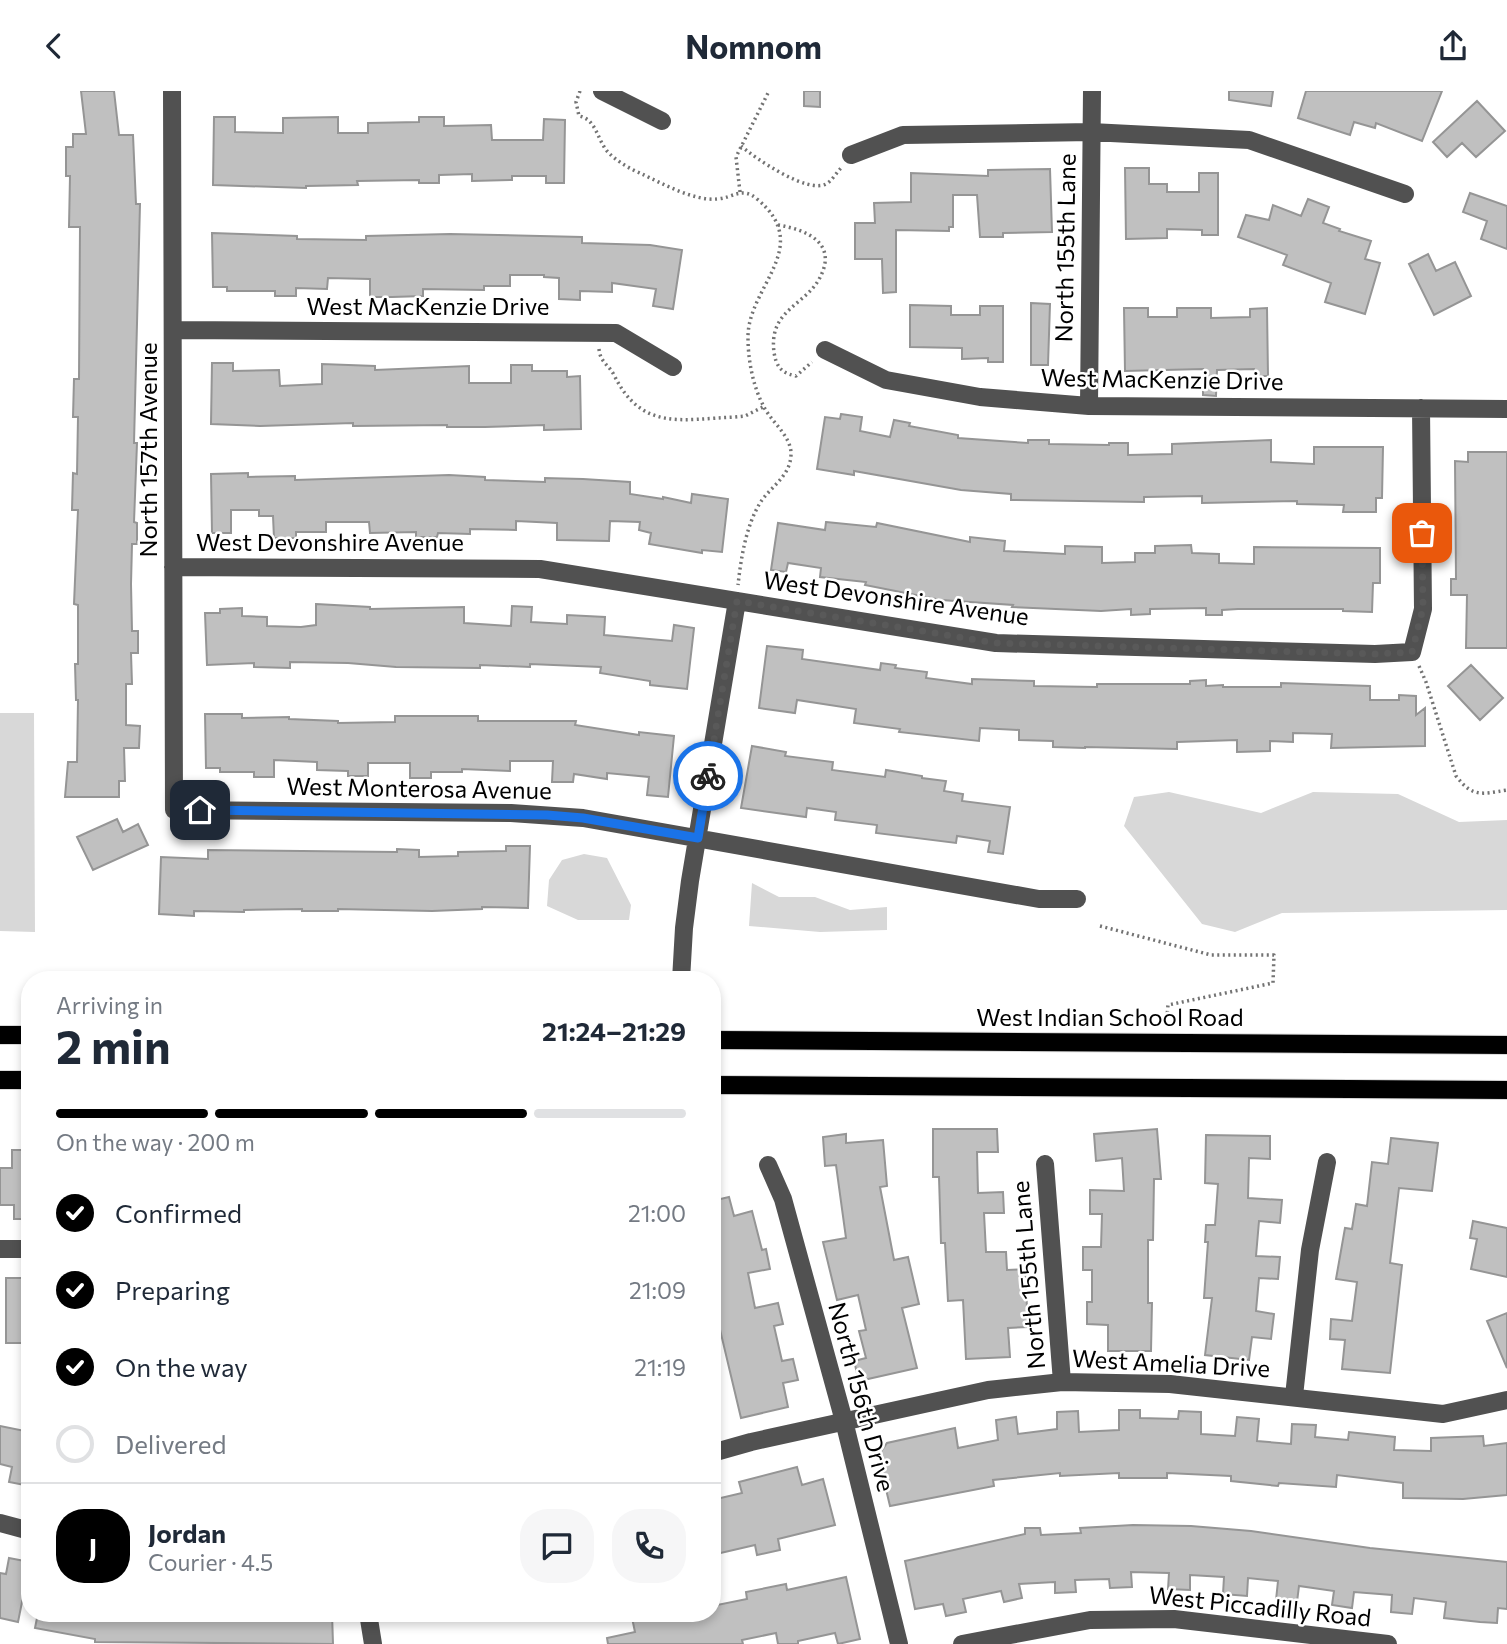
<!DOCTYPE html>
<html lang="en">
<head>
<meta charset="utf-8">
<style>
	body { margin:0; font-family:Commissioner,sans-serif; background:#f6f6f7; color:#1f2937; height:100vh; display:flex; flex-direction:column; font-size:26px; white-space:nowrap }
	* { box-sizing:border-box; margin:0 }
	p { font-size:23px; color:#747a83 }
	.icon { flex:none; width:38px; height:38px; fill:none; stroke:currentColor; stroke-width:2; stroke-linecap:round; stroke-linejoin:round }
	.map { position:relative; flex:1; overflow:hidden }
	.drawer { position:absolute; left:21px; top:880px; width:700px; height:651px; display:flex; flex-direction:column; background:#fff; border-radius:28px; box-shadow:0 4px 10px #0003 }
	.drawer>* { flex:none }
	.pin { position:absolute; display:grid; place-items:center; width:60px; height:60px; color:#fff; margin:-30px; border-radius:14px; box-shadow:0 4px 10px #0006 }
	.courier { position:absolute; display:grid; place-items:center; width:70px; height:70px; margin:-35px; border:5px solid #1a73e8; border-radius:50%; background:#fff; color:#222; box-shadow:0 2px 9px #0007 }
	.headline em { font-style:normal; font-weight:700 }
	.headline div { display:flex; flex-direction:column-reverse }
	.headline { display:flex; align-items:center; justify-content:space-between; height:119px; padding:0 35px }
	h1 { font-size:46px; font-weight:700; line-height:52px }
	.bar { display:grid; grid-template-columns:repeat(4,1fr); gap:10px 7px; align-content:center; height:84px; padding:0 35px }
	.bar i { height:9px; border-radius:5px; background:#e0e1e3 }
	.bar .on { background:#000 }
	.bar p { grid-column:span 4 }
	.line { display:flex; align-items:center; gap:18px; padding:0 35px; border-top:2px solid #e0e1e3 }
	.line div { flex:1 }
	.round { display:grid; place-items:center; flex:none; width:74px; height:74px; border-radius:28px; background:#f6f6f7 }
	ol { padding:0 35px; list-style:none }
	li { display:flex; align-items:center; gap:21px; height:77px }
	li p { margin-inline-start:auto }
	li .icon { padding:7px; border-radius:50%; background:#000; color:#fff; stroke-width:4 }
	li:last-child { color:#747a83 }
	li i { width:38px; height:38px; border:4px solid #e0e1e3; border-radius:50% }
	header { display:flex; justify-content:space-between; align-items:center; height:91px; padding:0 35px; background:#fff; font-size:32px; font-weight:700 }
	.map>svg:first-child { display:block }
	.green { fill:#d8d8d8 }
	.building { fill:#c0c0c0; stroke:#959595; stroke-width:2 }
	.lines { fill:none; stroke-linecap:round; stroke-linejoin:round }
	.major-casing { stroke:#dbdbdb; stroke-width:20 }
	.path { stroke:#737373; stroke-width:3.5; stroke-dasharray:2 3.5; stroke-linecap:butt }
	.minor { stroke:#515151; stroke-width:18 }
	.major { stroke:#000; stroke-width:18 }
	.done { stroke:#595959; stroke-width:7; stroke-dasharray:0 12.6 }
	.route { stroke:#1a73e8; stroke-width:9 }
	.labels { text-anchor:middle; stroke-width:5; stroke-linejoin:round; paint-order:stroke }
	.street-label { font-size:24px; fill:#000; stroke:#fff }
</style>
</head>
<body>
<header><svg class="icon" aria-label="back" viewBox="0 0 24 24"><path d="M15 5l-7 7 7 7"/></svg>Nomnom<svg class="icon" aria-label="share" viewBox="0 0 24 24"><path d="M12 15V3M7 8l5-5 5 5M5 13v7h14v-7"/></svg></header>
<div class="map">
<svg width="1507" height="1553" viewBox="0 0 1507 1553">
	<rect width="100%" height="100%" fill="#fff"/>
	<path class="green" d="M0 622H34L35 841 0 840Z
		M1169 701 1261 722 1313 701 1398 703 1459 731 1507 729V819L1282 822 1235 841 1202 833 1124 735 1134 706Z
		M584 763 607 767 631 814 629 829H578L547 815 549 789 562 769Z
		M752 792 779 806H815L850 819 887 816V839L820 841 749 835Z"/>
	<path class="building" d="M81 0H114L119 44H133L136 113H140L134 352H137L134 431 137 432V453H132L131 493 132 540H138V562H131L132 593H126V634L140 635 139 657H124L125 690H119V706H65L68 671H77L78 609H76L75 573H78V514L74 513 78 419H72L73 382 77 383 78 326H73L74 288H79L80 136H69L70 85H66V56H73V43H86Z
		M804 0H820V16L804 15Z
		M1229 0H1273L1271 15 1229 9Z
		M1306 0H1442L1422 50 1376 32 1375 37 1354 31 1350 44 1298 27Z
		M1477 10 1505 40 1476 66 1462 52 1447 66 1433 51Z
		M214 26H235V41L283 42V27L338 26V42H368V32L419 31V26H444V35L491 34 492 49H543L544 28 565 29 564 92H546V85H512V89L472 90V83L439 84V92H419V89L357 90 358 94 306 95V97L213 94Z
		M1125 77H1149V93H1167V101H1199V82H1218V144H1202V139L1167 138V147L1126 148Z
		M1050 78 1052 141 1003 142V146H980L977 104H953V136H949V140L896 139V201L883 202 882 168H855V132H875L874 112 911 111V82L988 85V79Z
		M1470 102 1507 115V158L1481 148 1487 130 1463 121Z
		M1308 108 1329 116 1323 132 1340 138 1339 140 1371 150 1365 168 1380 172 1365 223 1325 211 1331 192 1283 174 1287 164 1238 146 1246 124 1269 129 1273 114 1301 125Z
		M212 142 297 145V148L366 149V145L450 143 582 146V152L650 154 682 159 673 218 653 215 656 198 612 192V201L580 200V209L559 208V187L544 186V184H510V195H484V199L423 198V205L392 206H370V188L328 187 327 198 296 197V205H275V200H227V196H213Z
		M1428 163 1436 180 1455 171 1471 205 1434 224 1409 173Z
		M1031 212 1050 213 1048 274H1031Z
		M910 214 951 215V224H980V215H1003V271H988V267L962 268V257L910 256Z
		M1124 217H1148V226H1177V217H1211V227L1250 226V218L1267 217 1268 285H1254V278L1217 279 1216 305 1203 304V278L1125 280Z
		M212 272H233V280L279 279 280 295 322 293V273L375 275V279L469 275V292H511V274H532V280H567V286L580 285 581 338 544 339V334L485 336H447V334L353 335V332L260 335 211 333Z
		M841 323 862 326 860 340 890 346 894 329 910 332 909 335 958 344V347L1028 352V349H1049V353L1109 354V352H1128V364L1172 363V353L1271 349V371L1314 373V356H1383L1382 407H1376V421H1343L1344 414 1297 413V410L1202 412V405L1144 406V411L1011 409V403L961 399 854 380V384L817 378 825 326 840 328Z
		M1468 361H1507V557H1466L1467 504H1451V488H1456L1455 370 1468 371Z
		M248 382V386L295 385V389L449 384 485 386V389L545 391V387L583 388 630 391V403L663 408V406L691 412 692 403 728 408 722 461 702 459V462L649 453 651 442 639 439 640 431 610 430 609 450 557 449V432L516 430V439L470 438V443L438 442 437 446H416V441L370 442 369 431H326V441H296V447H274L273 425H259V419H231V442H212L211 383Z
		M826 431 876 436 877 432 970 451V446L1005 450 1004 460 1065 463V455L1102 456V472L1135 471V462H1155V455L1191 454 1192 462 1219 463V472L1254 473V456L1380 457V492H1373L1372 521 1343 520V518H1238L1222 519V524H1206V517L1150 518V523L1131 524V518L1101 520 1012 516 1013 514 941 509 865 494 866 491 820 486 821 477 788 472 786 481 771 479 778 432 825 439Z
		M316 513 370 516V518L464 516V532L511 535 512 515 532 516 531 531 567 533V524L605 526 604 544 672 550 674 534 694 537 687 598 650 594V590L600 582 601 576 530 573V576L480 574V577L396 576 348 572 290 571V577L254 576V572L207 574 205 522H220V518L242 517V525L267 526V535L301 536 316 534Z
		M767 555 803 559 802 568 880 579 881 572 896 574 895 577 927 581 926 587 972 593V588L1034 590V595L1097 596V593H1190V590L1206 589V595L1223 594V596H1281V592L1370 595V609H1399V604L1416 605V624L1425 617V655L1331 657 1332 643 1293 642V651L1270 650V660L1237 661V649L1177 651V658L1085 656V657L1053 656V650L1019 649V639L980 637 979 650 899 641 900 638 854 632 856 618 797 609 795 622 759 617Z
		M1471 574 1503 607 1480 629 1448 595Z
		M205 623H242V627L289 626V628L338 630V632L395 631V625H478V630H576L575 634 639 644V641L674 645 668 706 647 704 649 686 607 682V688L574 683 573 691H552L553 670H510V680L462 678V681H431V687H410V672H368V685H348V680L317 679V671L274 669V686H254V681H220V677H206Z
		M752 655 786 661 785 665 833 671 832 679 885 686 886 679 922 685V687L946 690 944 700 963 703 962 710 1010 716 1003 763 988 761 990 750 957 745 956 752 876 742 877 734 835 729 836 721 807 717 806 726 741 717Z
		M117 728 123 741 138 733 148 754 93 779 77 746Z
		M506 755H530L528 817 482 816V818L432 820 338 818V820H302V818L244 819V821L194 820V825L159 823 161 766 208 768V759L397 761V758L419 759V766L458 765V761L506 760Z
		M933 1038H997L998 1061H977L978 1102 1003 1101 1004 1122H984L986 1161H1006L1007 1179 1025 1178 1028 1236 1008 1237 1010 1266 966 1268 963 1209 948 1210 945 1152H941L939 1086H933Z
		M1157 1038 1161 1088H1154L1153 1149H1148V1212H1152L1151 1260H1108V1234L1087 1233V1211H1092V1179H1083V1156H1101L1102 1123H1090V1099L1124 1100 1122 1067 1096 1070 1094 1043Z
		M846 1043V1052L883 1049 887 1095 880 1096 894 1169 908 1166 919 1213 902 1217 917 1277 859 1290 854 1270 866 1267 859 1240 866 1239 858 1204 837 1209 823 1151 846 1147 836 1074 825 1075 823 1046Z
		M1206 1044 1270 1045V1068L1249 1067 1248 1107 1282 1109 1280 1132 1259 1130 1256 1165 1280 1166 1278 1188 1259 1187 1256 1220 1274 1223 1271 1248 1252 1246 1249 1269 1205 1264 1212 1207H1204L1208 1151H1205L1206 1134H1215L1218 1093 1205 1092Z
		M1391 1047 1438 1052 1432 1100 1399 1097 1390 1172 1402 1174 1390 1282 1342 1278 1345 1249 1330 1248 1331 1228 1352 1230 1357 1191 1336 1188 1345 1137 1352 1138 1356 1113 1367 1115 1372 1071 1388 1073Z
		M12 1059H30V1128H14V1114H0V1077H12Z
		M729 1106 734 1125 752 1120 762 1159 766 1158 770 1178 748 1182 755 1217 778 1212 783 1233 774 1235 782 1270 793 1268 798 1289 783 1292 788 1316 741 1327 712 1205V1110Z
		M1473 1130 1507 1137V1186L1471 1178 1477 1148 1470 1147Z
		M6 1187H28L30 1252H6Z
		M1507 1222V1277L1487 1230Z
		M1119 1319H1140V1327L1178 1328 1179 1320 1201 1321V1343L1235 1345 1237 1326 1259 1328 1257 1350 1291 1353 1292 1333 1316 1334 1315 1346 1348 1349 1349 1341 1395 1346 1394 1359 1431 1360V1347L1483 1345 1484 1355 1507 1352V1404L1463 1408 1403 1407V1392L1337 1384 1336 1396 1279 1392 1278 1395 1231 1390V1385L1167 1382V1387H1119V1382L1060 1385V1382L993 1389 994 1395 890 1415 878 1365 887 1352 955 1337 958 1357 998 1349 996 1329 1016 1326 1018 1343 1057 1338V1321L1078 1320 1079 1341 1119 1339Z
		M0 1335 30 1341V1395L9 1391 12 1376 0 1373Z
		M797 1376 802 1394 823 1388 835 1434 778 1448 780 1459 757 1464 755 1454 712 1464V1409L742 1402 739 1391Z
		M1133 1434 1191 1435 1251 1440 1370 1457 1507 1471V1518L1498 1517 1497 1532 1480 1531 1444 1527 1446 1511 1414 1507 1412 1523 1391 1521 1392 1504 1354 1501 1352 1517 1332 1514 1334 1500 1299 1495 1297 1511 1276 1509 1278 1490 1248 1487 1247 1505 1223 1503 1224 1486 1190 1484V1499L1168 1498 1169 1482 1131 1481 1132 1496 1110 1497 1109 1488 1075 1489 1076 1501 1055 1502V1491L1019 1493 1022 1507 1004 1511 1001 1500 963 1508 966 1521 946 1525 943 1513 915 1518 905 1470 1025 1443V1437H1040L1041 1444 1081 1442 1080 1437Z
		M9 1467 30 1471 18 1531 0 1527V1482L6 1483Z
		M846 1486 860 1548 838 1553 835 1542 798 1550V1553H778L776 1542 742 1549 743 1553H608L607 1547 635 1541 631 1522H712V1515L747 1508 746 1501 786 1493 787 1499Z
		M38 1522H332L333 1553 95 1551V1548L35 1537Z"/>
	<g class="lines">
		<defs>
			<path id="major" d="M0 944H30
				M712 949 1507 954
				M0 989H30
				M712 994 1507 999"/>
		</defs>
		<use href="#major" class="major-casing"/>
		<path class="path" d="M580 0 576 11 579 25C596 28 597 48 607 60 616 70 630 78 642 83 663 93 694 110 717 108 733 107 742 95 757 108 815 156 747 196 748 247 748 269 753 295 763 314 770 330 792 345 791 364 790 386 770 396 760 412 746 435 741 467 738 494
			M741 55C755 67 807 103 826 93 832 90 836 82 841 77
			M740 101 736 66 769 0
			M778 134C808 139 840 153 818 190 809 205 791 214 781 228 772 240 772 257 776 270 780 280 786 283 796 285L812 271
			M599 258C600 271 609 274 614 284 642 341 682 328 735 326L745 325 763 316
			M1419 575 1426 591 1456 685C1473 707 1482 703 1507 699
			M1100 835 1211 864H1274L1273 892 1168 914 1167 925"/>
		<path class="minor" d="M172 0 174 719 511 722 583 727 1039 808H1077
			M602 0 662 30
			M851 64 903 44 1091 41 1249 49 1405 103
			M173 239 616 242 673 276
			M825 259 886 289 980 306 1089 315 1507 318
			M1089 315 1092 0
			M173 476 540 478 996 552 1375 563 1412 561 1423 518 1421 317
			M681 889 684 837 690 790 737 510
			M1045 1073 1062 1291
			M768 1074 783 1108 844 1330 899 1553
			M0 1158H30
			M1294 1305 1310 1159 1327 1071
			M712 1362 751 1351 988 1299 1062 1291 1170 1293 1443 1323 1507 1309
			M0 1432 30 1440
			M368 1522 373 1553
			M962 1553 1090 1529 1174 1528 1388 1553"/>
		<use href="#major" class="major"/>
	</g>
	<g class="lines">
		<path class="done" d="M708 685 737 510 996 552 1376 563 1412 561 1423 517 1422 442"/>
		<path class="route" d="M200 719 547 724 583 727 698 747 708 685"/>
	</g>
	<g class="labels">
		<g class="street-label">
			<text transform="translate(1066 157) rotate(-89)" y="8">North 155th Lane</text>
			<text x="428" y="224">West MacKenzie Drive</text>
			<text transform="translate(1162 289) rotate(1)" y="8">West MacKenzie Drive</text>
			<text transform="translate(149 359) rotate(-90)" y="8">North 157th Avenue</text>
			<text x="330" y="460">West Devonshire Avenue</text>
			<text transform="translate(896 508) rotate(8)" y="8">West Devonshire Avenue</text>
			<text transform="translate(419 698) rotate(1)" y="8">West Monterosa Avenue</text>
			<text x="1110" y="935">West Indian School Road</text>
			<text transform="translate(1029 1184) rotate(-95)" y="8">North 155th Lane</text>
			<text transform="translate(1171 1273) rotate(3)" y="8">West Amelia Drive</text>
			<text transform="translate(861 1306) rotate(75)" y="8">North 156th Drive</text>
			<text transform="translate(1260 1516) rotate(6)" y="8">West Piccadilly Road</text>
		</g>
	</g>
</svg>
<div class="pin" style="left:1422px;top:442px;background:#ea580c"><svg class="icon" aria-label="bag" viewBox="0 0 24 24"><path d="M5 8h14l-1 12H6zM9 8a3 3 0 0 1 6 0"/></svg></div>
<div class="pin" style="left:200px;top:719px;background:#1f2937"><svg class="icon" aria-label="home" viewBox="0 0 24 24"><path d="M3 11l9-7 9 7M6 9v11h12V9"/></svg></div>
<div class="courier" style="left:708px;top:685px"><svg class="icon" aria-label="bike" viewBox="0 0 24 24"><circle cx="6" cy="16" r="4"/><circle cx="18" cy="16" r="4"/><path d="M6 16l4-8h5l3 8M10 8l3 8H6M13 5h3"/></svg></div>
<section class="drawer">
<div class="headline"><div><h1>2 min</h1><p>Arriving in</p></div><em>21:24–21:29</em></div>
<div class="bar"><i class="on"></i><i class="on"></i><i class="on"></i><i></i><p>On the way · 200 m</p></div>
<ol>
<li><svg class="icon" aria-label="check" viewBox="0 0 24 24"><path d="M5 12l5 5 9-10"/></svg>Confirmed<p>21:00</p></li>
<li><svg class="icon" aria-label="check" viewBox="0 0 24 24"><path d="M5 12l5 5 9-10"/></svg>Preparing<p>21:09</p></li>
<li><svg class="icon" aria-label="check" viewBox="0 0 24 24"><path d="M5 12l5 5 9-10"/></svg>On the way<p>21:19</p></li>
<li><i></i>Delivered</li>
</ol>
<div class="line" style="height:126px"><b class="round" style="background:#000;color:#fff">J</b><div><b>Jordan</b><p>Courier · 4.5</p></div><a class="round"><svg class="icon" aria-label="chat" viewBox="0 0 24 24"><path d="M4 5h16v11H9l-5 4z"/></svg></a><a class="round"><svg class="icon" aria-label="phone" viewBox="0 0 24 24"><path d="M5 4h4l2 5-3 2q2 4 5 5l2-3 5 2v4C11 20 4 13 5 4z"/></svg></a></div>
</section>
</div>
</body>
</html>
